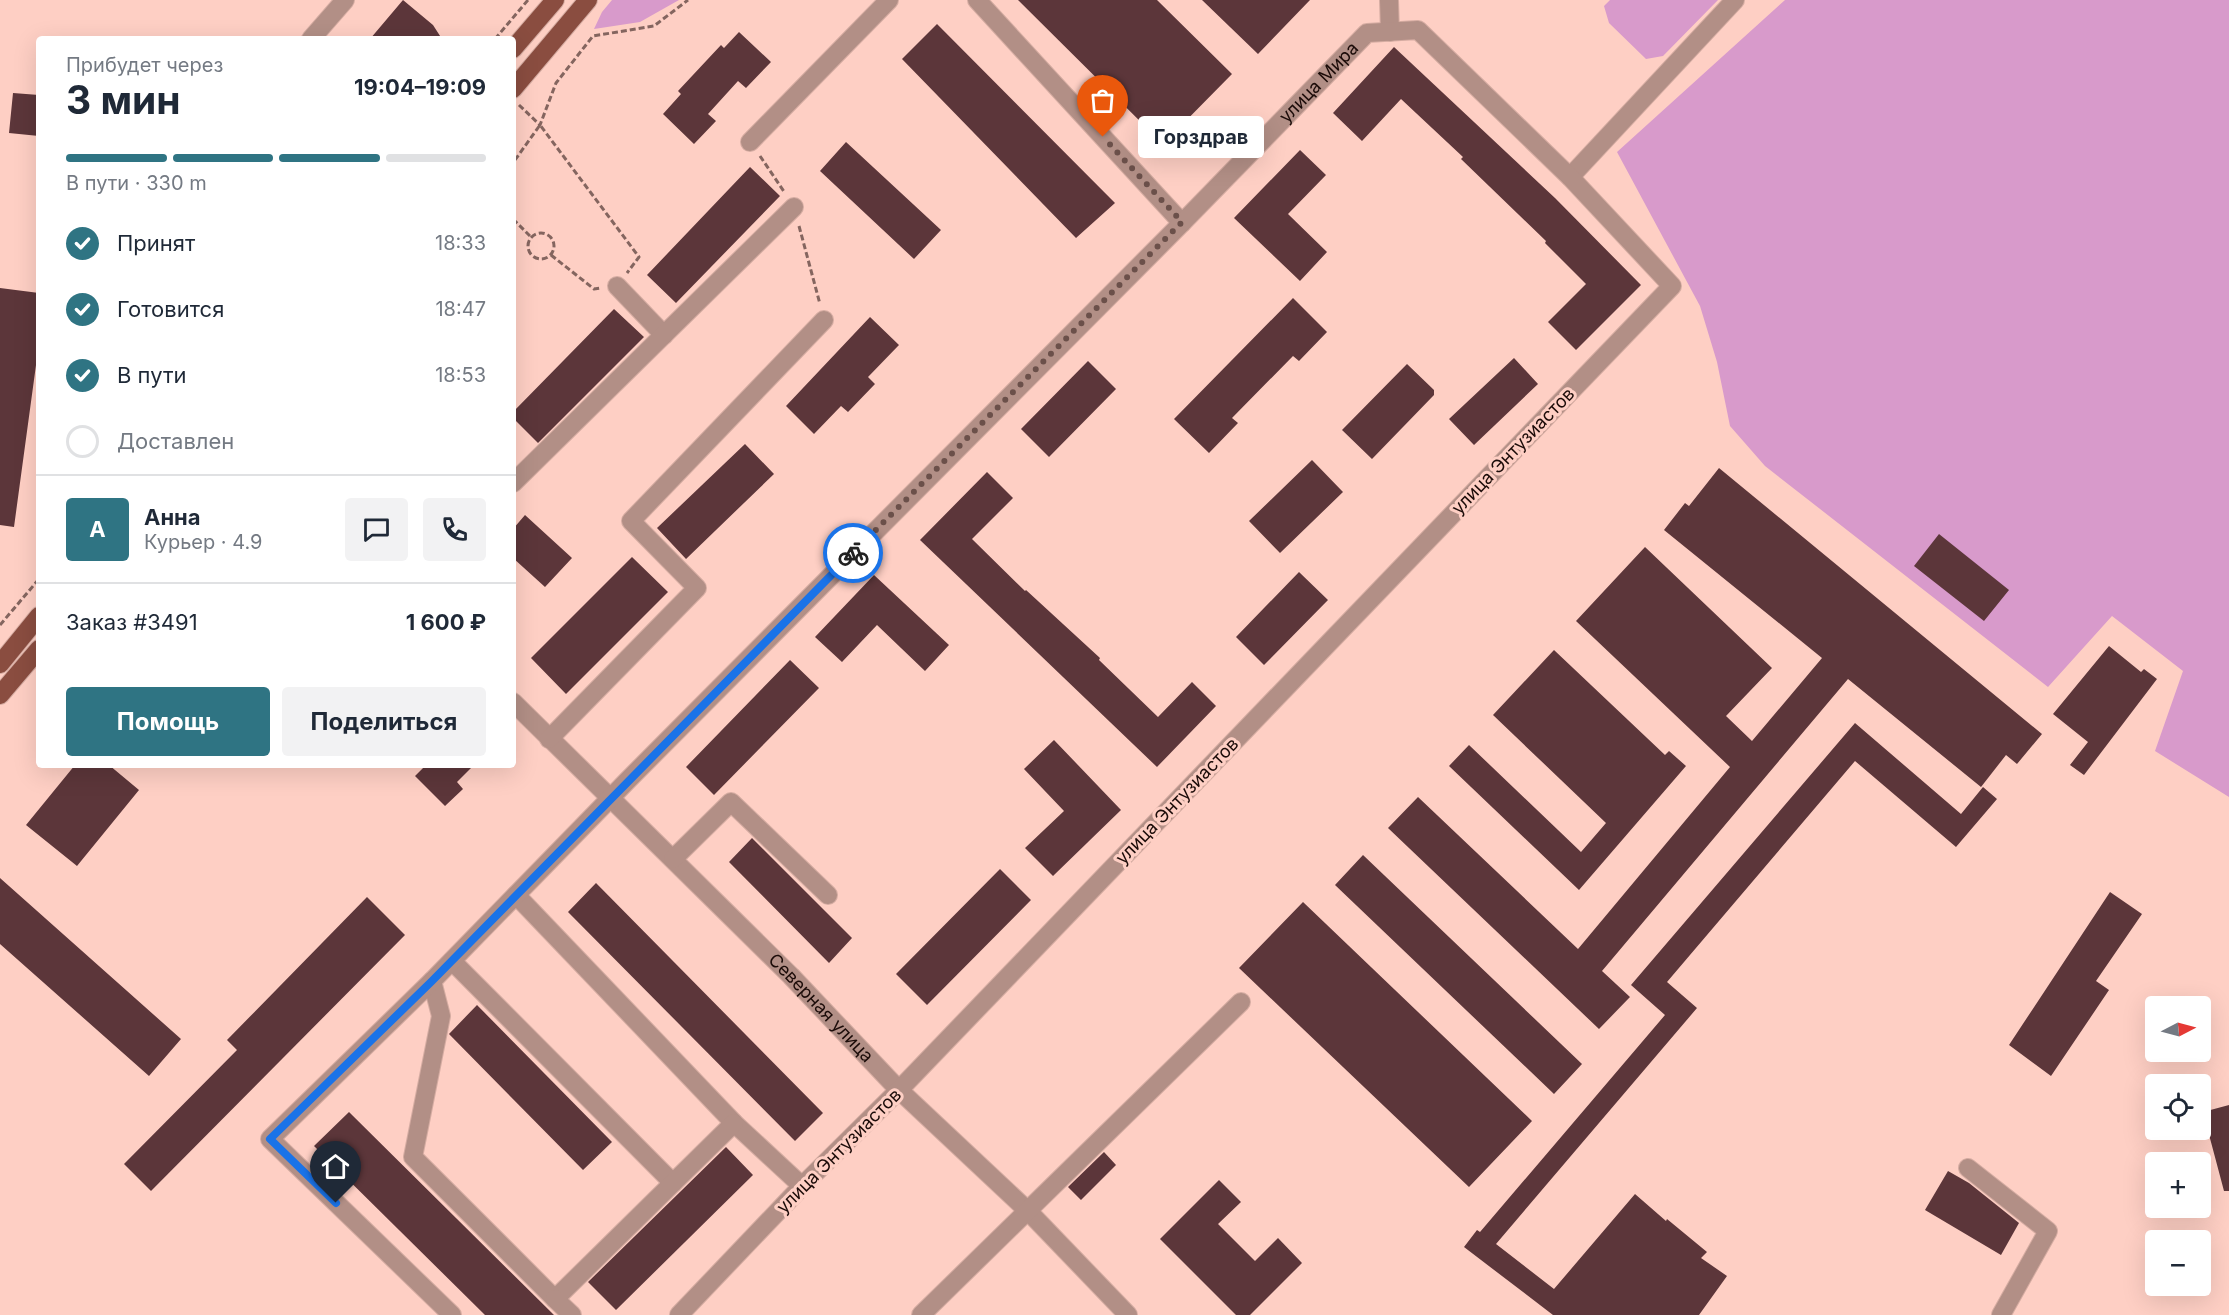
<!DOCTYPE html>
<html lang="ru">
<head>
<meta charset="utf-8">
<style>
	body { margin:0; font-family:Inter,sans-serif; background:#f2f2f3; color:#1f2937; height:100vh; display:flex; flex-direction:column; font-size:22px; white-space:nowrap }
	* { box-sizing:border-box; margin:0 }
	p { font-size:20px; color:#747a83 }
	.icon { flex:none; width:33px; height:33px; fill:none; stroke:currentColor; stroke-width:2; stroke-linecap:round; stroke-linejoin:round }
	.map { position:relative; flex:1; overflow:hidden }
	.details { position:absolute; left:36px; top:36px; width:480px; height:732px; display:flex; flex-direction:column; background:#fff; border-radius:6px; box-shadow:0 6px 24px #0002 }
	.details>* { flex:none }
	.needle { width:39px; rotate:84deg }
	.controls { position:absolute; left:2145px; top:996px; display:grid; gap:12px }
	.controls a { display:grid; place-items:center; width:66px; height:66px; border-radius:6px; background:#fff; box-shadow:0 6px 24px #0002; font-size:30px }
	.pin { position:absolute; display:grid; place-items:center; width:51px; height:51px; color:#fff; margin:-62px -26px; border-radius:50% 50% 50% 0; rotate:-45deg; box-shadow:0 0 6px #0007 }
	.pin .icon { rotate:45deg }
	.courier { position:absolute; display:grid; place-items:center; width:60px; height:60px; margin:-30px; border:4px solid #1a73e8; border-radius:50%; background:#fff; color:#222; box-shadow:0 2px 8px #0007 }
	.bubble { position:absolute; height:42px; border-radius:6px; background:#fff; box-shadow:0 6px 24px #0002; font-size:20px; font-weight:700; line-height:42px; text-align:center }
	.head em { font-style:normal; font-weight:700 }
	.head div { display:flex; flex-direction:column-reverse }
	.head { display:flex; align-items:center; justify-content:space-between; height:102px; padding:0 30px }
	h1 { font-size:39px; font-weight:700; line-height:45px }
	.bar { display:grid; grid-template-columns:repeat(4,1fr); gap:9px 6px; align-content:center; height:72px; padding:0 30px }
	.bar i { height:8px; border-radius:4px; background:#e0e1e3 }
	.bar .active { background:#2f7483 }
	.bar p { grid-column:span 4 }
	.line { display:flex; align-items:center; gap:15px; padding:0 30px; border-top:2px solid #e0e1e3 }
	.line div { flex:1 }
	.round { display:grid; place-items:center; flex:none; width:63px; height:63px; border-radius:6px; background:#f2f2f3 }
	ol { padding:0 30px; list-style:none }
	li { display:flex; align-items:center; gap:18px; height:66px }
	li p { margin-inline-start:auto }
	li .icon { padding:6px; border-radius:50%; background:#2f7483; color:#fff; stroke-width:4 }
	li:last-child { color:#747a83 }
	li i { width:33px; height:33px; border:3px solid #e0e1e3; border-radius:50% }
	.cta { display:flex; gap:12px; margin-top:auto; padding:12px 30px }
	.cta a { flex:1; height:69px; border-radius:6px; background:#2f7483; color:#fff; font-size:24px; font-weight:700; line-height:69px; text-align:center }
	.cta a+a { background:#f2f2f3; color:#1f2937 }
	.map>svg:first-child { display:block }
	.green { fill:#d89acb }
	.building { fill:#5c363a }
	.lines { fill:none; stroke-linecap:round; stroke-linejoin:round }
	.minor-casing { stroke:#d5aca2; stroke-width:20 }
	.major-casing { stroke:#d5aca2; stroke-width:20 }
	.path { stroke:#84655f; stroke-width:3; stroke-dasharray:6 3; stroke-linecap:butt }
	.minor { stroke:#b28f86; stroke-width:18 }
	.major { stroke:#8a4d40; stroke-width:18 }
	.done { stroke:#6b504a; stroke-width:6; stroke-dasharray:0 10.8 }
	.route { stroke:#1a73e8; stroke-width:8 }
	.labels { text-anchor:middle; stroke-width:6; stroke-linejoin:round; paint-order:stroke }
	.street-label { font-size:18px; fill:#1c0c09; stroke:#fecfc4 }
</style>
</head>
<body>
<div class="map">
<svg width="2229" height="1315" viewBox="0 0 2229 1315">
	<rect width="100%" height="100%" fill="#fecfc4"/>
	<path class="green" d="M612 0H679L640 22 594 29 602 12Z
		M1610 0H1718L1663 56 1646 59 1609 23 1604 6Z
		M1785 0H2229V797L2155 751 2183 671 2112 616 2048 687 1765 466 1730 426 1717 362 1700 306 1617 152Z"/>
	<path class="building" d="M403 0 433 25 442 39H370Z
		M1018 0H1157L1232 74 1163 144Z
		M1202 0H1310L1258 54Z
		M937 24 1115 203 1076 238 902 59Z
		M739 32 771 62 746 88 738 81 708 114 716 121 694 144 663 114 681 94 678 91 721 45 724 48Z
		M1394 47 1555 198 1641 285 1576 350 1548 322 1586 284 1545 243 1546 241 1461 159 1463 157 1401 99 1362 141 1333 113Z
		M13 93 39 95V136L9 133Z
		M846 142 941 230 914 259 820 171Z
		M1300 150 1326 175 1288 214 1327 252 1300 281 1234 218Z
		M750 167 780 196 676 303 647 275Z
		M0 288 39 293V343L14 527 0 525Z
		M1293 298 1327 332 1299 361 1293 356 1232 418 1238 423 1209 453 1174 419Z
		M614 309 644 337 538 443 513 418V412Z
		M870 317 899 345 868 377 875 384 848 412 841 406 814 434 786 406Z
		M1514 358 1538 384 1474 445 1449 419Z
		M1088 361 1116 389 1049 457 1021 429Z
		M1407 364 1434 390V395L1372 459 1342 430Z
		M745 444 774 474 686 559 657 528Z
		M1312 460 1343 492 1280 553 1249 521Z
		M1719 468 2042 734 2017 764 2006 755 1981 787 1848 679 1602 971 1630 997 1599 1029 1388 828 1418 797 1578 949 1730 767 1576 621 1645 547 1772 668 1726 716 1752 741 1822 658 1664 530 1685 503 1689 506Z
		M987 472 1013 498 972 539 1025 591 1026 590 1100 658 1099 660 1158 717 1192 682 1216 706 1157 767 920 540Z
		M525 515 572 558 545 587 513 558V529Z
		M1939 534 2009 590 1984 621 1914 566Z
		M632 557 668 592 566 694 531 658Z
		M1299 572 1328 600 1264 665 1236 637Z
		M874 575 949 645 925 671 877 625 842 662 815 637Z
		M2109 646 2141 672 2144 669 2157 679 2084 775 2070 765 2088 742 2053 714Z
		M1554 650 1665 755 1669 751 1686 766 1579 890 1449 766 1469 745 1581 852 1606 823 1493 715Z
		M790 660 819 688 714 795 686 767Z
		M1855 723 1961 814 1983 787 1997 799 1956 847 1855 761 1667 982 1697 1008 1496 1244 1554 1289 1635 1194 1666 1221 1667 1219 1707 1252 1701 1258 1727 1276 1699 1315H1553L1464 1247 1477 1230 1480 1232 1665 1015 1631 985Z
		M1054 740 1121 810 1053 876 1025 848 1064 811 1024 769Z
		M75 765H109L139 790 77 866 26 825Z
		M426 765H474L457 782 463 789 445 806 415 776Z
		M752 838 852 938 829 963 729 862Z
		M1363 855 1582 1064 1554 1094 1335 885Z
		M1000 869 1031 900 927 1005 896 974Z
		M0 878 181 1039 149 1076 0 944Z
		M596 883 823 1113 795 1141 568 912Z
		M2110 892 2142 914 2096 981 2109 990 2051 1076 2009 1045Z
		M367 897 405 935 151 1191 124 1164 237 1050 227 1040Z
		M1303 902 1532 1121 1469 1187 1239 968Z
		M477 1005 612 1142 583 1170 449 1034Z
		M2229 1105V1191H2224L2203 1112Z
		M349 1112 554 1315H485L314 1146Z
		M726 1147 753 1175 616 1310 588 1282Z
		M1104 1152 1116 1165 1081 1200 1068 1187Z
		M1948 1171 1969 1183 2019 1223 2001 1255 1925 1210Z
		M1219 1180 1241 1202 1218 1224 1255 1261 1278 1238 1302 1263 1250 1315H1236L1160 1239Z"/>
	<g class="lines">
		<defs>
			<g id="minor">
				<path d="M977 0 1182 223"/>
				<path d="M1389 0 1390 32"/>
				<path d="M311 39 345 0"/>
				<path d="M750 142 889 0"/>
				<path d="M1570 177 1735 0"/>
				<path d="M617 286 664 335"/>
				<path d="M513 483 794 207"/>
				<path id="s1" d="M513 702 791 976 899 1090 1028 1211 1128 1315"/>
				<path d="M549 739 697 588 631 521 824 320"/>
				<path d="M673 859 731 802 828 895"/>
				<path d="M516 895 734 1123 802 1186"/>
				<path d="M452 961 673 1183"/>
				<path d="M432 981 441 1016 413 1157 555 1299 734 1123"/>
				<path d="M1968 1168 2048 1231 2001 1315"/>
				<path d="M555 1299 572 1315"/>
				<path id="s2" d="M452 1315 270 1139 432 981 628 780 1182 223 1367 33 1418 30 1570 177 1672 286 899 1090 802 1186 679 1315"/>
				<path d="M921 1315 1241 1002"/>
			</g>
			<path id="major" d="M513 49 555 0
				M513 89 588 0
				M0 664 39 616
				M0 695 39 649"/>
		</defs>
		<use href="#minor" class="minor-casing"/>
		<use href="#major" class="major-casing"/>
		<path class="path" d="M495 39 528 0
			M519 105 540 125 556 83 593 36 654 26 688 0
			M760 156 785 193
			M513 169 515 160 540 125 639 257 627 273
			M513 219 532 238
			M799 226 820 304
			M528 246a13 13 0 1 1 26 0a13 13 0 1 1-26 0Z
			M551 255 594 289 600 288
			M0 625 39 579"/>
		<use href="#minor" class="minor"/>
		<use href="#major" class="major"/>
	</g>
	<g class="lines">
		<path class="done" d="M853 553 1182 222 1103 137"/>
		<path class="route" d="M336 1203 270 1139 432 981 853 553"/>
	</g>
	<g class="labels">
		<g class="street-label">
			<text dy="6" stroke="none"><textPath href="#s2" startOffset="1742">улица Мира</textPath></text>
			<text transform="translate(1513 451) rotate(-46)" y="6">улица Энтузиастов</text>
			<text transform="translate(1177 801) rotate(-46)" y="6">улица Энтузиастов</text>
			<text dy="6" stroke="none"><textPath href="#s1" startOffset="434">Северная улица</textPath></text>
			<text transform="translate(839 1151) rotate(-45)" y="6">улица Энтузиастов</text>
		</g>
	</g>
</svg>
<div class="controls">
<a><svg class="needle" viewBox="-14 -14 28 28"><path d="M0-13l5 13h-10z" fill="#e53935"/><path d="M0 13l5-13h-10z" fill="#747a83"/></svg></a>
<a><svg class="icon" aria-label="locate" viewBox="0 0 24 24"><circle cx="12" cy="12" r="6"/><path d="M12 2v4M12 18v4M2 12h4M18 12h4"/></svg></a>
<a>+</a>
<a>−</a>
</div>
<div class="pin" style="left:1103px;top:137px;background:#ea580c"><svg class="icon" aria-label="bag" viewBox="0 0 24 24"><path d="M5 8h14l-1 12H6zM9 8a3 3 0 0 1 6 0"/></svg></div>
<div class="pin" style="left:336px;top:1203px;background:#1f2937"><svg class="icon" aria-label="home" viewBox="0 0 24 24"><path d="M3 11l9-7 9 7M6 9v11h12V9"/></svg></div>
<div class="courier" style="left:853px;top:553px"><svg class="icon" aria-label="bike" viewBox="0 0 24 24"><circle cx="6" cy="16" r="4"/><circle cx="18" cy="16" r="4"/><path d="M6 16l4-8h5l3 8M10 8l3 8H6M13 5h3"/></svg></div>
<div class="bubble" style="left:1138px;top:116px;width:126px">Горздрав</div>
<section class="details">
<div class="head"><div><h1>3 мин</h1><p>Прибудет через</p></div><em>19:04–19:09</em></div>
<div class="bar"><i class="active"></i><i class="active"></i><i class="active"></i><i></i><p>В пути · 330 m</p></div>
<ol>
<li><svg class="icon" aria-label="check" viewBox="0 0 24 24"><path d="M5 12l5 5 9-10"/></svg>Принят<p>18:33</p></li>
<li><svg class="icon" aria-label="check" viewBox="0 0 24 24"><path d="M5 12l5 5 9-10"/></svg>Готовится<p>18:47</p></li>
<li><svg class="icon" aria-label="check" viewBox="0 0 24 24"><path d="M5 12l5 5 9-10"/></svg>В пути<p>18:53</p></li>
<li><i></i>Доставлен</li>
</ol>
<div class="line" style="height:108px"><b class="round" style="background:#2f7483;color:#fff">А</b><div><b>Анна</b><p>Курьер · 4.9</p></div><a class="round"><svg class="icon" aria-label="chat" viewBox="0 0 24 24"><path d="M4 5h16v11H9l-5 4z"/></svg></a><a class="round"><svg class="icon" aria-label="phone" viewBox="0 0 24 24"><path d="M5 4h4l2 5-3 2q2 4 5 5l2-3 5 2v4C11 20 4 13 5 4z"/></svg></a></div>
<div class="line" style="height:78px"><div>Заказ #3491</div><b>1 600 ₽</b></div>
<div class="cta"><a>Помощь</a><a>Поделиться</a></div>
</section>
</div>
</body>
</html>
